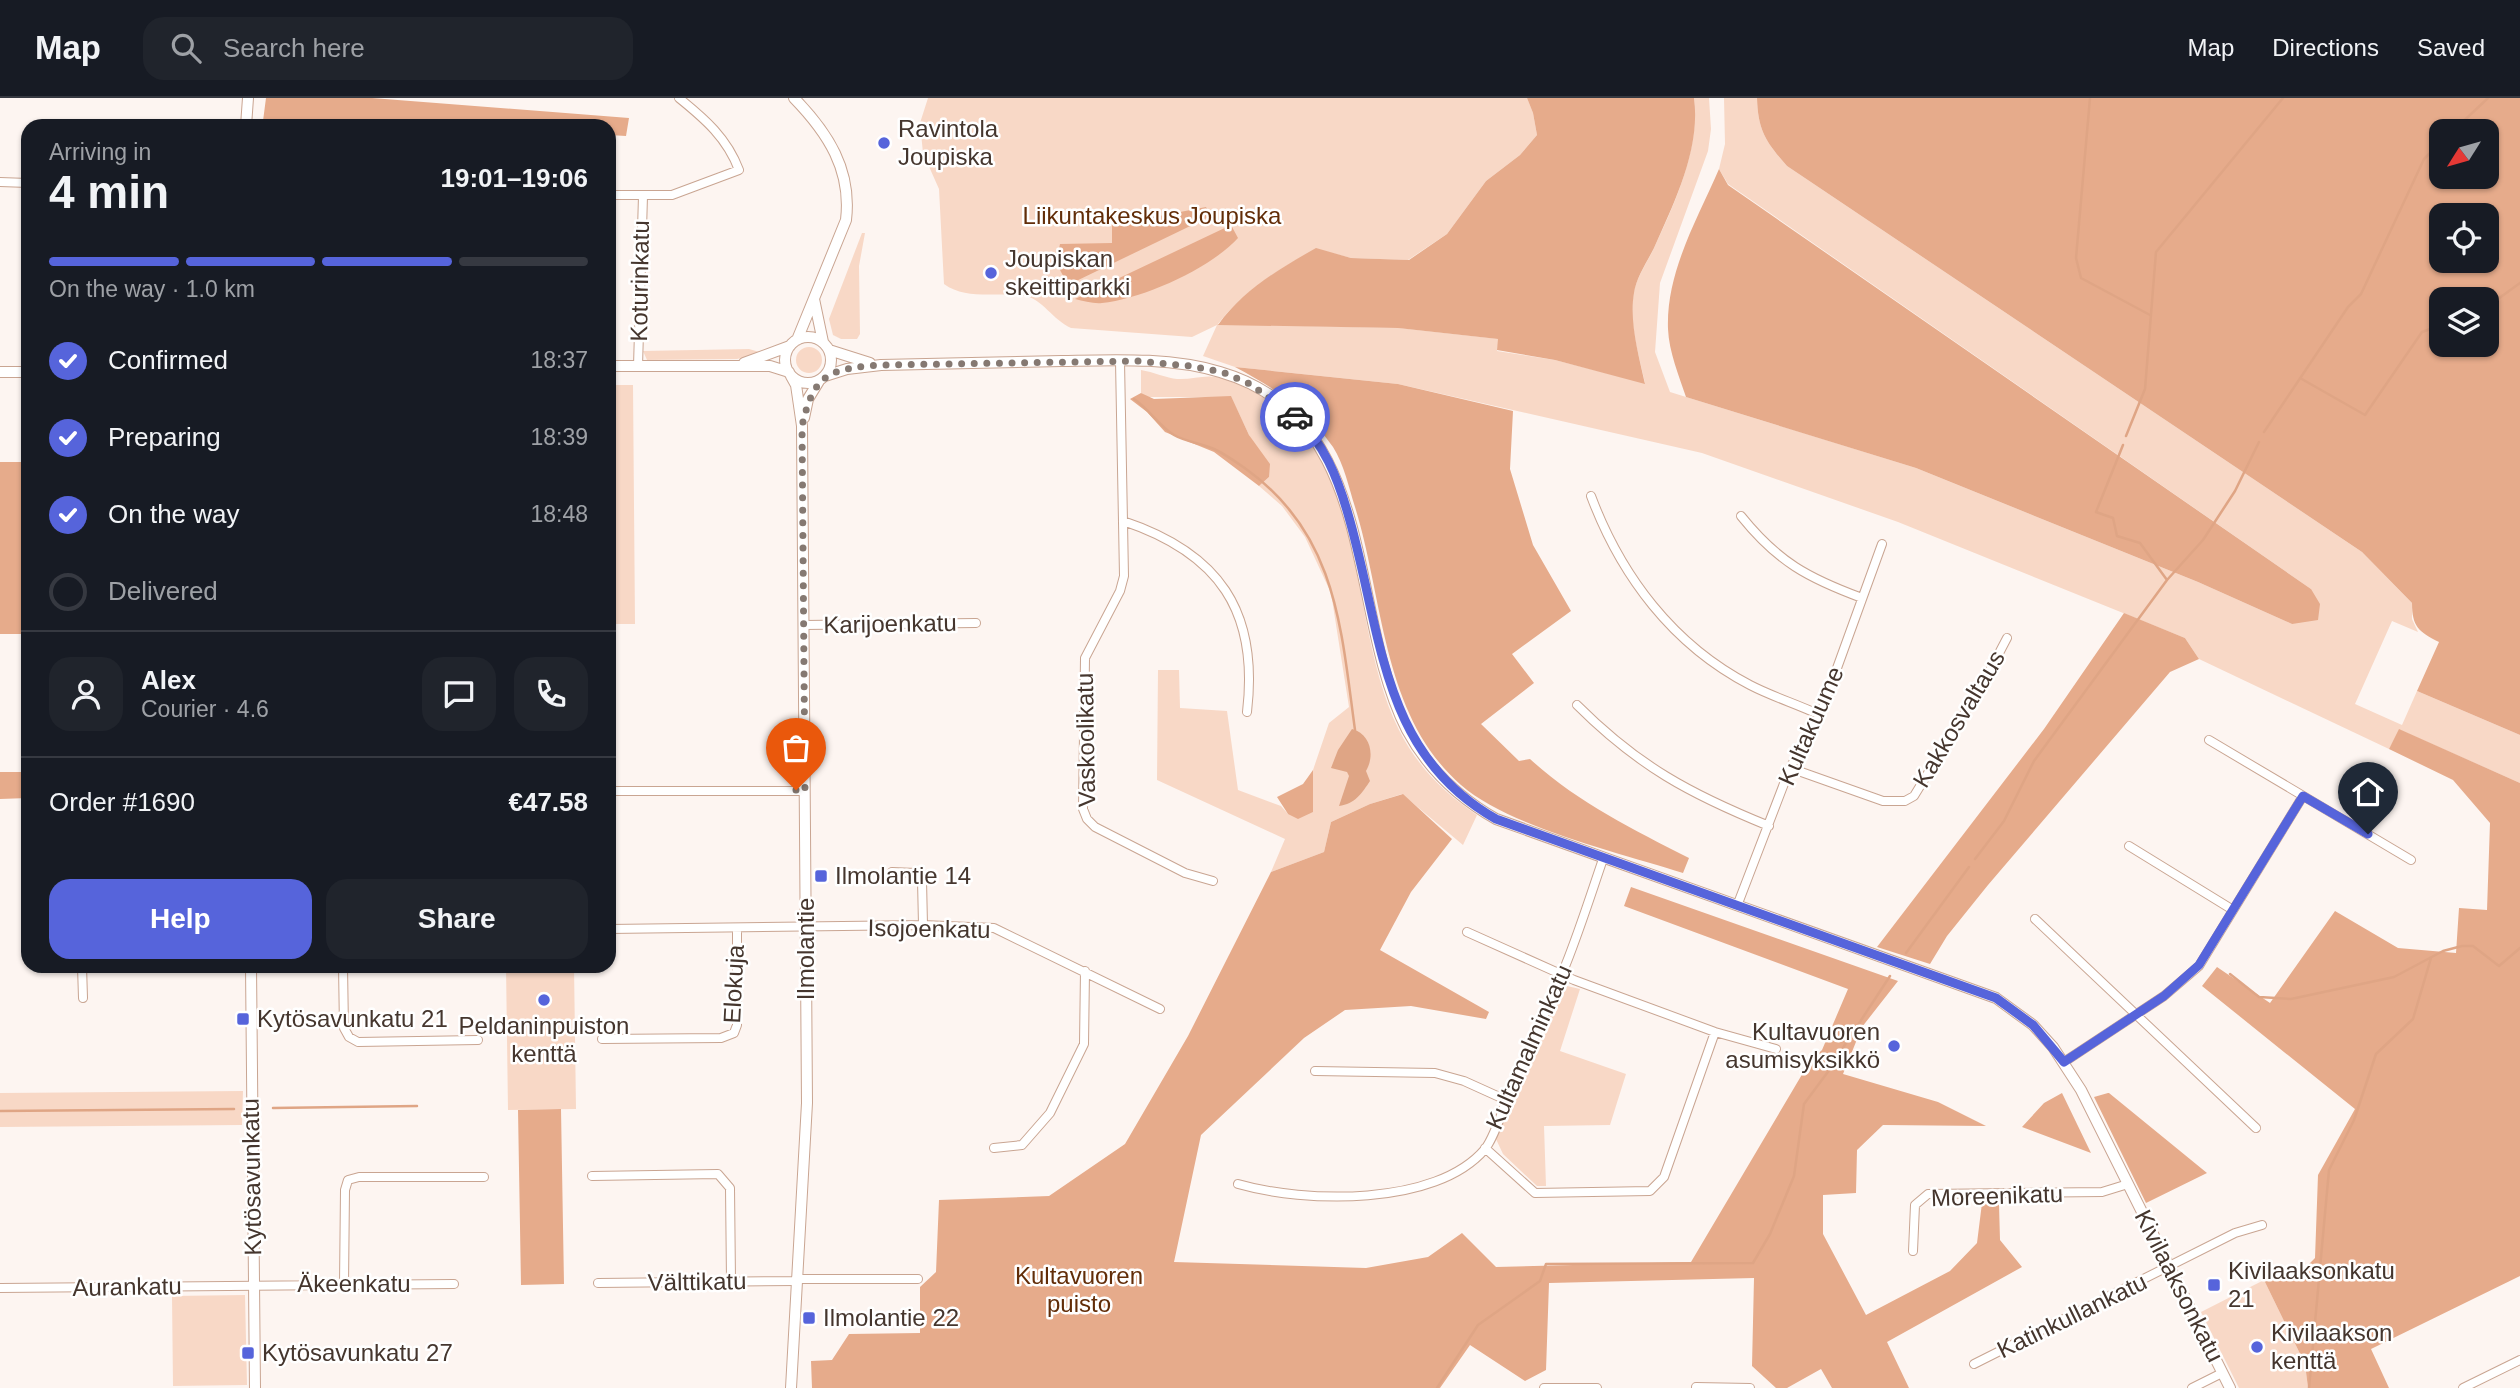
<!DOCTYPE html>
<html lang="en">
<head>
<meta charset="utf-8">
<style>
	body { margin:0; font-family:Arial,sans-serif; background:#20242c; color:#f1f3f6; height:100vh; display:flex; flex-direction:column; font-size:26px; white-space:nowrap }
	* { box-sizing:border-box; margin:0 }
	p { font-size:23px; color:#9ea1a6 }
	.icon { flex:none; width:38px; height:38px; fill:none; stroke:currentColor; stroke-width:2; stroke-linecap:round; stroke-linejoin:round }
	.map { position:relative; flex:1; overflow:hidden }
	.panel { position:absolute; left:21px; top:21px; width:595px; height:854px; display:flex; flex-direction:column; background:#171b24; border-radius:21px; box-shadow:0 2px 5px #0004 }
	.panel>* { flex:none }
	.needle { width:46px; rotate:233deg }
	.tools { position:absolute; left:2429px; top:21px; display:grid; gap:14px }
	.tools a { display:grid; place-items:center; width:70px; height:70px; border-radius:14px; background:#171b24; box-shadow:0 2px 5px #0004; font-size:35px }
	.pin { position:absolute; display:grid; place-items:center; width:60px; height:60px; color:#fff; margin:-72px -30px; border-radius:50% 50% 50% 0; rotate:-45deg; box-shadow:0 0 7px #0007 }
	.pin .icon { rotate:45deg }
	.courier { position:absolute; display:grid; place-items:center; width:70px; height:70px; margin:-35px; border:5px solid #5664db; border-radius:50%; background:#fff; color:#222; box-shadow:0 2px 9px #0007 }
	.summary em { font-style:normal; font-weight:800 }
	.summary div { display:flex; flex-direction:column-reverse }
	.summary { display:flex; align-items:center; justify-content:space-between; height:119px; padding:0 28px }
	h1 { font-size:46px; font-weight:800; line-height:52px }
	.bar { display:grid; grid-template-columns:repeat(4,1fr); gap:10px 7px; align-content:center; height:84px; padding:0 28px }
	.bar i { height:9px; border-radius:5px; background:#363941 }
	.bar .active { background:#5664db }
	.bar p { grid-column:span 4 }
	.line { display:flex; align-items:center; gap:18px; padding:0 28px; border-top:2px solid #363941 }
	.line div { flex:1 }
	.round { display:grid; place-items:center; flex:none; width:74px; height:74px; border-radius:21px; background:#20242c }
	ol { padding:0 28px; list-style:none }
	li { display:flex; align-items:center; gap:21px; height:77px }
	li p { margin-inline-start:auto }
	li .icon { padding:7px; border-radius:50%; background:#5664db; color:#fff; stroke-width:4 }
	li:last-child { color:#9ea1a6 }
	li i { width:38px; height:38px; border:4px solid #363941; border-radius:50% }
	.button { display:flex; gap:14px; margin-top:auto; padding:14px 28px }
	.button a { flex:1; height:80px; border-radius:21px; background:#5664db; color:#fff; font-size:28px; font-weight:800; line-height:80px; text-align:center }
	.button a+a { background:#20242c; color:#f1f3f6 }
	header { display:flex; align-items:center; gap:42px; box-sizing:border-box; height:98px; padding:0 35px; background:#171b24; border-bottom:2px solid #363941 }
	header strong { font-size:33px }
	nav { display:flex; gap:38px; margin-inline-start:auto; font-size:24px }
	.search { width:490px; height:63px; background:#20242c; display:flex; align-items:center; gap:18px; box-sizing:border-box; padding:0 24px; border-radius:21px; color:#9ea1a6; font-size:26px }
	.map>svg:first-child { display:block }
	.green { fill:#f8d8c6 }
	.forest { fill:#e6ab8b; fill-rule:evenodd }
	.water { fill:#dfa585 }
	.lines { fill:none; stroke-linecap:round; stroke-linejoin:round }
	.stream { stroke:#dfa585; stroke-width:2.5 }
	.minor-casing { stroke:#c9a592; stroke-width:10 }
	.tertiary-casing { stroke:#c9a592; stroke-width:12 }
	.minor { stroke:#fff; stroke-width:8 }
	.tertiary { stroke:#fff; stroke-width:10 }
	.done { stroke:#857972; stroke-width:7; stroke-dasharray:0 12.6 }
	.route { stroke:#5664db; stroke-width:9 }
	.poi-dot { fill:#5664db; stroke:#fff; stroke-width:2.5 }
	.labels { text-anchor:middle; stroke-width:5; stroke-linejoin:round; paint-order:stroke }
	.poi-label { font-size:24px; fill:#45362e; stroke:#fff; text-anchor:start }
	.park-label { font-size:24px; fill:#622d08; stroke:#fff }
	.street-label { font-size:24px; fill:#45362e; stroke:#fff }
</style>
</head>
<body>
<header>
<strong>Map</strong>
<div class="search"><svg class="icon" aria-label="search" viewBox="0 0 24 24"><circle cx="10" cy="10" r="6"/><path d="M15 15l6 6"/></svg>Search here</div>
<nav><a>Map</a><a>Directions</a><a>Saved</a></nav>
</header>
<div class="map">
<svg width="2520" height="1290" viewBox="0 0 2520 1290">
	<rect width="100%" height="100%" fill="#fdf5f1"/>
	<path class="green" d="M928 0H1527L1533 15 1537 37 1520 57 1486 83 1447 136 1408 162 1351 160 1316 151C1279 171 1244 192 1218 226L1399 230 1499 241 1497 253 1555 262 1645 285C1639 257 1628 223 1634 194 1636 180 1648 163 1654 150 1675 105 1700 51 1694 0H1709L1711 31 1708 53 1660 185 1655 254 1670 294 1916 370 2198 484 2292 526 2311 491 1728 86 1719 71 1725 46 1724 0H1757C1758 33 1766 44 1787 68L2362 454 2412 505V521L2418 534 2392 523 2355 606 2402 627 2417 593 2520 637V685L2400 632 2389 651 2199 561 2185 540 1898 424 1702 355 1398 286 1235 269 1203 258 1217 227 1192 239 1071 230C1052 221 1043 202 1026 198 999 193 967 203 944 186L939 91 923 55 920 25Z
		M862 135H865L859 168 860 236 857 241H841L833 237 829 221Z
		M796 262a13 13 0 1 1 26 0a13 13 0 1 1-26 0Z
		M749 251 763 255 737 261 647 262 643 253Z
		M1141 272C1153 274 1167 280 1177 281 1194 282 1207 275 1224 281 1377 333 1341 515 1399 632 1417 668 1444 695 1477 717L1463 747 1402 696 1370 706 1331 724 1324 754 1271 774 1285 741 1157 682 1158 572H1179L1180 610 1227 613 1238 692 1281 708 1288 716 1313 714V672L1329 625 1349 609 1331 495 1305 439 1282 408 1259 388 1269 379 1231 299H1146L1141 295Z
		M609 287H633L635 526H609Z
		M506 868H574L576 1011 508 1012Z
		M1567 888 1580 891 1560 953 1626 976 1610 1027 1544 1028 1546 1088H1537L1503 1056 1496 1041 1558 898Z
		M243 993 242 1027 0 1029V995Z
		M2264 1182 2305 1266 2308 1290H2239L2201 1214Z
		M245 1197 247 1287 173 1288 172 1198Z"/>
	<path class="forest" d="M266 0H372L629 20 626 38 609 37V28H391L263 23Z
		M1527 0H1694C1701 51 1674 105 1654 150 1647 164 1636 180 1634 195 1629 224 1639 258 1645 286L1555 262 1497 252 1498 241 1398 230 1218 227C1243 192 1279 171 1316 150L1351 160 1409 162 1447 136 1486 83 1520 57 1537 37 1533 15Z
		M1757 0H2520V637L2417 593 2439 544C2419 534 2412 529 2412 505L2362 454 1787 68C1766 44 1758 33 1757 0ZM2441 33H2487V79H2441ZM2441 117H2487V163H2441ZM2441 201H2487V247H2441Z
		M1719 71 1728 87 2311 491 2320 506 2318 522 2292 526 2198 484 1916 370 1686 299C1679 278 1669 254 1668 231 1666 174 1697 122 1719 71Z
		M1206 109 1211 118 1070 186C1057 172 1056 164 1060 146L1112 145V125L1130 118 1154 119Z
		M1231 127 1238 140C1211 170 1143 201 1102 205 1094 206 1084 203 1075 201Z
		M1235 269 1398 286 1513 313 1510 371 1533 447 1571 513 1512 556 1534 585 1481 626 1519 663 1530 661C1577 704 1632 731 1689 760L1683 775C1620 755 1509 729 1461 687 1382 618 1384 502 1355 409 1349 390 1344 366 1333 349 1306 310 1276 291 1235 269Z
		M1141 295 1154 301 1231 298 1249 337 1270 366 1269 379 1259 388 1214 354 1165 334 1147 314 1130 301Z
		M0 364H28V536H0Z
		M2124 515 2185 540 2199 561 2170 574 1988 787 1947 838 1930 866 1877 849 2044 631Z
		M2399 631 2520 685V1178L2371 1251 2389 1290H2308L2305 1266 2264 1182 2300 1175 2315 1160 2318 1077 2355 1011 2202 888 2217 869 2270 905 2335 813 2398 850 2456 855 2459 810 2487 812 2490 725 2453 682 2389 651Z
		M1313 672V714L1298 721 1288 716 1277 699 1303 686Z
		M0 674H28V700L0 701Z
		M1403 696 1452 741 1411 794 1380 852 1489 914 1486 921 1411 908 1345 912 1304 940 1201 1037 1174 1164 1366 1170 1428 1159 1462 1135 1496 1169 1691 1164 1810 963 1822 952 1848 891 1624 808 1631 789 1898 883 1862 929 1843 976 1938 1004 1986 1028 1883 1027 1857 1052 1856 1095 1823 1097V1136L1866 1217 1950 1173 1977 1145 1982 1105 1999 1106 2000 1142 2022 1169 1887 1244 1909 1290H1832L1821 1271 1787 1290H1776L1752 1268 1754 1180 1549 1185 1546 1272 1525 1283 1470 1247 1440 1290H812L811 1263 832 1262 849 1236 920 1235V1189L936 1174 939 1102 1049 1098 1125 1046 1188 938 1271 774 1324 754 1331 724 1370 706Z
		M2062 995 2091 1055 2022 1029 2044 1005Z
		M2108 995H2109L2207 1075 2146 1105 2094 999Z
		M561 1011 564 1186 521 1187 518 1012Z"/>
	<path class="water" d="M1352 631C1371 636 1375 658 1366 673L1370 683C1362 695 1355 706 1339 708L1349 678 1347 674 1331 670 1338 652Z"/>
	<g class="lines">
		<path class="stream" d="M2090 0 2076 160 2081 180 2150 217
			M2453 33 2488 0
			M2487 209 2520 185
			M2300 280 2365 317 2422 234 2441 227
			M1134 301C1149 311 1159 328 1174 337 1186 344 1201 345 1214 351 1225 356 1236 364 1246 371 1337 436 1341 530 1355 632
			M2264 334 2348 209 2361 196 2424 61 2441 44
			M2126 338 2145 291 2156 154 2283 0
			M2123 347 2096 414 2113 420 2117 438 2140 445 2167 482
			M1975 761 2004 723 2034 663 2167 482 2203 442 2235 393 2259 344
			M1906 855 1969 769
			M2230 876 2259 899 2291 901 2394 879 2443 853 2462 848H2473L2499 868 2520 850
			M1835 962 1890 878
			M273 1010 417 1008
			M0 1013 234 1011
			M1437 1290 1478 1227 1540 1183 1546 1166 1753 1165 1770 1136 1794 1078 1804 1006 1830 971
			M2309 1290 2329 1072 2354 1022 2376 956 2413 921 2431 860"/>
		<defs>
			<path id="minor" d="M0 84 28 85
				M609 97H672L739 72C727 40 705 21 679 0
				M1120 263 1124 478 1120 493 1085 560 1083 711 1087 721 1095 729 1185 775 1213 783
				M638 268 643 98
				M1591 398C1621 478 1673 547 1750 587 1773 599 1797 606 1820 617
				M1741 418C1778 464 1808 480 1862 500
				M1123 423C1219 455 1259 513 1247 614
				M804 527 976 525
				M1577 607C1638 668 1690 696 1769 728
				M2209 642 2411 762
				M1790 670 1883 703H1905L1914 698 1986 580 2007 540
				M609 693H805
				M2129 748 2233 812
				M892 774 916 775 922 782 923 827
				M1737 808 1790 670 1820 617 1882 446
				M2035 821 2256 1030
				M609 831 923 827 994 830 1160 911
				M1467 834 1574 882 1715 934 1776 951
				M82 868 83 900
				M343 868 344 930 349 939 358 944 478 942
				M602 941 721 940 734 935 737 927V830
				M2064 964 2164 898 2199 868 2303 698
				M1315 973 1435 975 1464 983 1506 1002
				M994 1050 1022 1047 1050 1015 1084 946 1085 873
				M1485 1050 1535 1095 1650 1093 1664 1079 1715 934
				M592 1078 718 1076 730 1090 731 1182
				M1238 1086C1304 1105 1436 1109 1485 1051 1496 1037 1505 1004 1512 987 1530 947 1550 907 1566 866 1580 831 1591 796 1603 761
				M1913 1153 1915 1107 1928 1096 2102 1094 2128 1086
				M796 1181H918
				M598 1185 796 1183
				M344 1186 345 1092 348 1082 359 1079H484
				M0 1190 454 1186
				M1974 1266 2235 1135 2262 1127
				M1696 1289 1750 1290
				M1544 1290H1597
				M2192 1290 2222 1275
				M2463 1290 2520 1262"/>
			<path id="tertiary" d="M794 0C828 35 852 72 846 122L797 242
				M246 28 248 0
				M814 201 823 244
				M785 262a23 23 0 1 1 46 0a23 23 0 1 1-46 0Z
				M829 252 870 265
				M744 265 790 248
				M609 268H770L789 274
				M0 274H28
				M825 278 847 271 881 267C941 266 1002 264 1062 263 1113 262 1170 259 1220 274 1381 321 1346 513 1407 632 1428 671 1459 700 1496 721L1996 900 2033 927 2053 949 2081 992 2230 1290
				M804 320 808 301 819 283
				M251 868 255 1290
				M791 1290 807 1005 802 328 796 287 791 278"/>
		</defs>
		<use href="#minor" class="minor-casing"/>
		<use href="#tertiary" class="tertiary-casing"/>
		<use href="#minor" class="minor"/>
		<use href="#tertiary" class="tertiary"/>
	</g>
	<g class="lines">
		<path class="done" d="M796 692 805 693 802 328C814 275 829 271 881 267L1137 263 1190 268 1222 274 1250 286 1295 319"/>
		<path class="route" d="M1295 319C1324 344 1338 381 1348 416 1382 531 1379 655 1496 721L1996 900 2033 927 2064 964 2164 898 2199 867 2303 698 2368 736"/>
	</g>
	<g class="poi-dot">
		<circle cx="884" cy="45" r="7"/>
		<circle cx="991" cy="175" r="7"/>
		<rect x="814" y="771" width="14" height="14" rx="3.5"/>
		<circle cx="544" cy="902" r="7"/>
		<rect x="236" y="914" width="14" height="14" rx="3.5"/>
		<circle cx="1894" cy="948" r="7"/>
		<rect x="2207" y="1180" width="14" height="14" rx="3.5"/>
		<rect x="802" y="1213" width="14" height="14" rx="3.5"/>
		<circle cx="2257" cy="1249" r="7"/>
		<rect x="241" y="1248" width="14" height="14" rx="3.5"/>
	</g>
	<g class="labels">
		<g class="poi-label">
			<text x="898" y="39">Ravintola<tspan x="898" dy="28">Joupiska</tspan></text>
			<text x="1005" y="169">Joupiskan<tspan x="1005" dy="28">skeittiparkki</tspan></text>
			<text x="835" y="786">Ilmolantie 14</text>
			<text x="257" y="929">Kytösavunkatu 21</text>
			<text x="544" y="936" text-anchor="middle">Peldaninpuiston<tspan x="544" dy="28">kenttä</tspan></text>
			<text x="1880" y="942" text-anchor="end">Kultavuoren<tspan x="1880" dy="28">asumisyksikkö</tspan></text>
			<text x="2228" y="1181">Kivilaaksonkatu<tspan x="2228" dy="28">21</tspan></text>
			<text x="823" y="1228">Ilmolantie 22</text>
			<text x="2271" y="1243">Kivilaakson<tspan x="2271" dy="28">kenttä</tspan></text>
			<text x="262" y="1263">Kytösavunkatu 27</text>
		</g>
		<g class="park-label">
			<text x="1152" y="126">Liikuntakeskus Joupiska</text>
			<text x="1079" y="1186">Kultavuoren<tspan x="1079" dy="28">puisto</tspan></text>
		</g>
		<g class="street-label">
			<text transform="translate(640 183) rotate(-89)" y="8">Koturinkatu</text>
			<text transform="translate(890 526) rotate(-1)" y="8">Karijoenkatu</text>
			<text transform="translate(1959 621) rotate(-59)" y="8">Kakkosvaltaus</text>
			<text transform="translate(1811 628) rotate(-66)" y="8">Kultakuume</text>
			<text transform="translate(1086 642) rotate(-91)" y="8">Vaskoolikatu</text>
			<text transform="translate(929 831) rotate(1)" y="8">Isojoenkatu</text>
			<text transform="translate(806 851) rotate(-90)" y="8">Ilmolantie</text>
			<text transform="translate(734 886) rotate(-87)" y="8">Elokuja</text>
			<text transform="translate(1529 949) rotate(-66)" y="8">Kultamalminkatu</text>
			<text transform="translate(252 1079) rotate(-91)" y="8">Kytösavunkatu</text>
			<text transform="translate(1997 1098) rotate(-2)" y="8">Moreenikatu</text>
			<text transform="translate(697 1184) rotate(-1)" y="8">Välttikatu</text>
			<text x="354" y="1194">Äkeenkatu</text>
			<text transform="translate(2179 1188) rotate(63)" y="8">Kivilaaksonkatu</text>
			<text transform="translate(127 1189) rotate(-1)" y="8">Aurankatu</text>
			<text transform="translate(2072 1218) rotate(-26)" y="8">Katinkullankatu</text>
		</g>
	</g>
</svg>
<div class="tools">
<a><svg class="needle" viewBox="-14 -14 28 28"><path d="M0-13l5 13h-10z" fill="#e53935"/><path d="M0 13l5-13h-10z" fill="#9ea1a6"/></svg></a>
<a><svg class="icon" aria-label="locate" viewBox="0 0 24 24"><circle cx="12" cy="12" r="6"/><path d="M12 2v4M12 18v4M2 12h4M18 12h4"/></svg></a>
<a><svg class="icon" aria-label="layers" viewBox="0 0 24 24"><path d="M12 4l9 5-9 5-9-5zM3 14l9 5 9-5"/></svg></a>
</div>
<div class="pin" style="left:796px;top:692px;background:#ea580c"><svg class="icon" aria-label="bag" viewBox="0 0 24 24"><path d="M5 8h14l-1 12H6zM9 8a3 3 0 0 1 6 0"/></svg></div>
<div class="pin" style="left:2368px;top:736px;background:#1f2937"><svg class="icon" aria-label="home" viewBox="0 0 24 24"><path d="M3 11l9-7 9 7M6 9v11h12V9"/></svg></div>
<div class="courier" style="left:1295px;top:319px"><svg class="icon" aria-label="car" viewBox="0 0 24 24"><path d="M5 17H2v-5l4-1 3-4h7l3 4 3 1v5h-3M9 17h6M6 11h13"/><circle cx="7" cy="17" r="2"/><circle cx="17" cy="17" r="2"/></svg></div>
<section class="panel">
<div class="summary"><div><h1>4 min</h1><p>Arriving in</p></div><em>19:01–19:06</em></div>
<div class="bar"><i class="active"></i><i class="active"></i><i class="active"></i><i></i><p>On the way · 1.0 km</p></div>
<ol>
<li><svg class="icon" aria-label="check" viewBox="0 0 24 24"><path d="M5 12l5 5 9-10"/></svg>Confirmed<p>18:37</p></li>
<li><svg class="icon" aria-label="check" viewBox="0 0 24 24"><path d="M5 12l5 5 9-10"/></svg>Preparing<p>18:39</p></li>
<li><svg class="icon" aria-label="check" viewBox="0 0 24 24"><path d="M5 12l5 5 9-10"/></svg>On the way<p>18:48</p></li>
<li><i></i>Delivered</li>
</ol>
<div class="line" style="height:126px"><a class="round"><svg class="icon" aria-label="person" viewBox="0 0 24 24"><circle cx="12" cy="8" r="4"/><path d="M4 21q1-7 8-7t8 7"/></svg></a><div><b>Alex</b><p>Courier · 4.6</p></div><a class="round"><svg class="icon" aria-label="chat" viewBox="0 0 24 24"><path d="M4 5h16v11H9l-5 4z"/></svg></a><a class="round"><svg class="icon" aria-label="phone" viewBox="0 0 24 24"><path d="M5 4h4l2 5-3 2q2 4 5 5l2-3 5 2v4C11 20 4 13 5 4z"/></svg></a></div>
<div class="line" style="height:91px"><div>Order #1690</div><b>€47.58</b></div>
<div class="button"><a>Help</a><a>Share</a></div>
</section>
</div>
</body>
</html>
